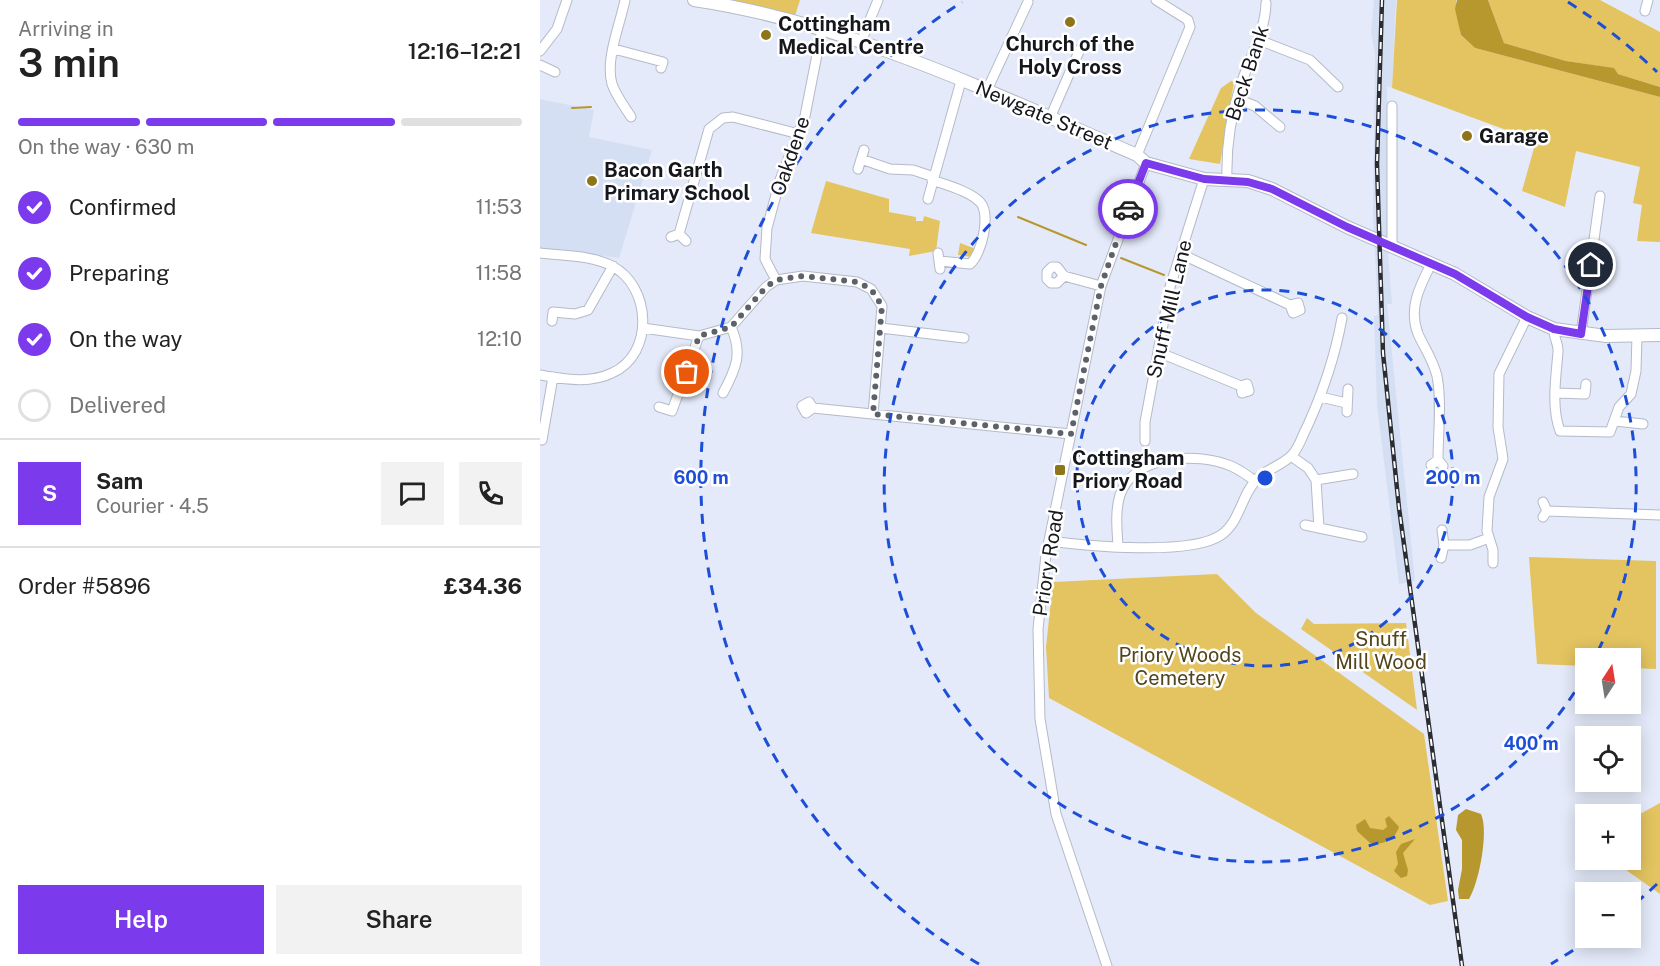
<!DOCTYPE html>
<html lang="en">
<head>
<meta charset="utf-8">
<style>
	body { margin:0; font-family:"Public Sans",sans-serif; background:#f2f2f2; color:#222; height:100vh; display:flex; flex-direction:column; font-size:22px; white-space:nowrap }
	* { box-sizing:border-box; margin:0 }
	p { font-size:20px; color:#767676 }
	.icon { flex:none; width:33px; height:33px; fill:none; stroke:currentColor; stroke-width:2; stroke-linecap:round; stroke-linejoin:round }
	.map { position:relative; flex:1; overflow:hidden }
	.sheet { display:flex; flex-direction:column; background:#fff; width:540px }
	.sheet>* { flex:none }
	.needle { width:39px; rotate:12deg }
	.fabs { position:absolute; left:1035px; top:648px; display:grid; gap:12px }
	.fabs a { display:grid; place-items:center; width:66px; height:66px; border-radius:0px; background:#fff; box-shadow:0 3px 15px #0003; font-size:30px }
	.pin { position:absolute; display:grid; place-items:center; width:51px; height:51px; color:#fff; margin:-26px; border:3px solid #fff; border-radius:50%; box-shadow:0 2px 6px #0007 }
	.courier { position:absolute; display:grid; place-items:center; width:60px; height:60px; margin:-30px; border:4px solid #7c3aed; border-radius:50%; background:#fff; color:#222; box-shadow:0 2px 8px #0007 }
	.summary em { font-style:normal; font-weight:600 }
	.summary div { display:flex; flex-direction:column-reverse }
	.summary { display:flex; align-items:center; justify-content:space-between; height:102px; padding:0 18px }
	h1 { font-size:39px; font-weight:600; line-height:45px }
	.bar { display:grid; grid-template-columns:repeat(4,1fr); gap:9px 6px; align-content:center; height:72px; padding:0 18px }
	.bar i { height:8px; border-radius:4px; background:#e0e0e0 }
	.bar .active { background:#7c3aed }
	.bar p { grid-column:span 4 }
	.line { display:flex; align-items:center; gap:15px; padding:0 18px; border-top:2px solid #e0e0e0 }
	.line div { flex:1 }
	.round { display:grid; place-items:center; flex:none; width:63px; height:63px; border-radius:0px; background:#f2f2f2 }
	ol { padding:0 18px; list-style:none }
	li { display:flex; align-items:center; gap:18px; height:66px }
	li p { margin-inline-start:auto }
	li .icon { padding:6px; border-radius:50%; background:#7c3aed; color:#fff; stroke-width:4 }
	li:last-child { color:#767676 }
	li i { width:33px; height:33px; border:3px solid #e0e0e0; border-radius:50% }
	.cta { display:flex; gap:12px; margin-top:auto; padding:12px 18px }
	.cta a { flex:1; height:69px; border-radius:0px; background:#7c3aed; color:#fff; font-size:24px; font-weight:600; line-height:69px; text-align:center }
	.cta a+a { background:#f2f2f2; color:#222 }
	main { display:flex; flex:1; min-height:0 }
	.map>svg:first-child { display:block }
	.built { fill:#d5dff4 }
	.green { fill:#e3c460 }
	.water { fill:#b7982f }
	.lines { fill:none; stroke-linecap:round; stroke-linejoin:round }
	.stream { stroke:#b7982f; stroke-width:2 }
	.minor-casing { stroke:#b4bac8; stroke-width:11 }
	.major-casing { stroke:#b4bac8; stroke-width:14 }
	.minor { stroke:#fff; stroke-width:9 }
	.major { stroke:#fff; stroke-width:12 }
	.rail-casing { stroke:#2b2d33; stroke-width:4.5 }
	.rail { stroke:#fff; stroke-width:2; stroke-dasharray:7; stroke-linecap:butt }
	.done { stroke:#5d6169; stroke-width:6; stroke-dasharray:0 10.8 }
	.route { stroke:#7c3aed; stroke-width:8 }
	.ring { fill:none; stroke:#1d4ed8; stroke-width:3; stroke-dasharray:10 8 }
	.poi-dot { fill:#8e7519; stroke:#fff; stroke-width:2 }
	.labels { text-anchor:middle; stroke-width:5; stroke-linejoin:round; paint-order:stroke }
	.poi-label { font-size:20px; font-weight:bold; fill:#15171c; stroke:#fff; text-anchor:start }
	.street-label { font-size:20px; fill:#15171c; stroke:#fff }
	.park-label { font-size:20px; fill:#52451b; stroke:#fff }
	.centre { fill:#1d4ed8; stroke:#fff; stroke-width:3 }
	.ring-label { font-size:18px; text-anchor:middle; font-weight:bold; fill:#1d4ed8; stroke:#fff; stroke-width:5; stroke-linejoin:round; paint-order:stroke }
</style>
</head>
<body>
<main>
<section class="sheet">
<div class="summary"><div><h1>3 min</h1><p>Arriving in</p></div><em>12:16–12:21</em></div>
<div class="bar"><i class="active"></i><i class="active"></i><i class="active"></i><i></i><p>On the way · 630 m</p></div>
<ol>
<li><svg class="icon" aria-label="check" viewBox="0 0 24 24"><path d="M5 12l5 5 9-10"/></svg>Confirmed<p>11:53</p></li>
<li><svg class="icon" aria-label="check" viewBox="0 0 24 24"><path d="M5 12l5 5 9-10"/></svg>Preparing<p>11:58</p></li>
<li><svg class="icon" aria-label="check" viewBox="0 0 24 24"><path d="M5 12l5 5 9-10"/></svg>On the way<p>12:10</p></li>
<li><i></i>Delivered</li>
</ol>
<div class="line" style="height:108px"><b class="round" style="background:#7c3aed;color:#fff">S</b><div><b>Sam</b><p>Courier · 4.5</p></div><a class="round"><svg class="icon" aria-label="chat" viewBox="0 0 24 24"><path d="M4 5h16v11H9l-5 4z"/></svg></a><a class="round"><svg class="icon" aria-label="phone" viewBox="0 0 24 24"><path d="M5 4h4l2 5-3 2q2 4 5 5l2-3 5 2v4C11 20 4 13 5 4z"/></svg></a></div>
<div class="line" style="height:78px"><div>Order #5896</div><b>£34.36</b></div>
<div class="cta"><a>Help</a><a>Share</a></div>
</section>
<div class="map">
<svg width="1120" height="966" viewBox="0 0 1120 966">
	<rect width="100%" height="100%" fill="#e4eaf9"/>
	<path class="built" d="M834 0H856L852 88 847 86 848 254 852 304H847L875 581 859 584 837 405 834 316 838 315 833 216 835 54 831 33Z
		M0 99 54 110 49 137 112 150 79 258 0 248Z"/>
	<path class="green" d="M191 0H260L255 16Z
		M857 0H916L921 35 935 48 1120 97V242L1097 241 1102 205 1093 203 1100 167 1036 151 1025 207 982 191 996 141 852 88Z
		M948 0H1060L1120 32V87L1078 74 1071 68 1026 61 964 43Z
		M691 81 694 82 680 164 649 159 681 88Z
		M286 181 349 199V212L376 217V221H383L384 216 400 221 396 251 369 256 370 249 271 233Z
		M420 243 436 249 432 257 418 255Z
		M989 557 1116 561V669L1091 668 1090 658H1046L1045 666 997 664Z
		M677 574 716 613 884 734 908 901 890 905 509 698 506 647 513 582Z
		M767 618 774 624 866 623 877 710 761 629Z
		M1120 803V894L1072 860H1090L1091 819Z"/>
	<path class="water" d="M917 0H948L964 43 1026 61 1074 68 1078 74 1120 87V97L935 48 921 35 915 9Z
		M926 809 941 814C949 831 939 883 929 899H919L918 890 922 869V840L916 830 918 815Z
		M849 816 859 827C854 841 844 845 830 843L817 831 816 825 825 819 830 828 843 830 847 827 845 819Z
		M875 839 863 853 868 870 867 876 861 878 854 871 858 864 856 852 861 844Z"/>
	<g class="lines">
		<path class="stream" d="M32 108 51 107
			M478 217 546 245
			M581 258 624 275"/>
		<defs>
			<path id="minor" d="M85 0C80 25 65 59 72 84 76 96 85 107 91 117
				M1105 11 1108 0
				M719 40 770 60 798 87
				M321 42 338 0
				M74 49 123 62 121 68
				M0 51 17 29 27 0
				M0 65 15 72
				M447 90 488 2
				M697 99 715 106 740 127
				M510 118 540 49
				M597 155 650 27 648 20 616 0
				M321 159 350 169 373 170 394 177
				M318 169 324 150
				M392 180C406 185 429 191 440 202 451 214 442 254 430 264L400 261
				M687 180C686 147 690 118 700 87 709 58 725 34 726 3
				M388 199 421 81
				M139 234 169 129 183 118 193 117 259 134
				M131 237 139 234 146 241
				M852 246V106
				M0 253C23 256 51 255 72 266 111 286 115 354 72 373 49 384 25 379 0 375
				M398 253 400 269
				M641 254 750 305 753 313 760 310 758 303 750 305
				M891 264C880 286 868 308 878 334 885 349 893 360 897 376 902 403 898 433 898 460
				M524 276 517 267H512L507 272V279L511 283H517L524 276 561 286
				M236 280 225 259 227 228 240 180 265 116 282 29
				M12 321 13 312 35 314 48 310 73 266
				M103 328 159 336 191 327 226 287 236 280 263 276 317 282 331 289 342 306 333 414
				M341 328 424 338
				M1014 329C1013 337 1019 344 1018 352 1016 377 1011 407 1020 431L1070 432 1079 407 1091 394 1096 371 1097 335
				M1041 334 1060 196
				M618 352 701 386 702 393 709 391 707 384 701 386
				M183 393C196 369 203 353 191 327
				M1015 393 1045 394 1046 384
				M781 397 806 403
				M119 407 132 411 159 336
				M273 408 269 402 262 406 266 413 273 408 531 434
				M807 412 808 389
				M1075 421 1103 424
				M2 440 13 377
				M605 441V422L630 287 664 179
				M751 456 768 468 776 480 779 528 822 537
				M891 465 898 460 903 466
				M776 480 813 474
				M1007 511 1120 515
				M1003 517 1007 511 1003 502
				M765 525 779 528
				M509 541C547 546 651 556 681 535 701 521 701 494 718 478 727 469 743 465 752 455 759 448 762 436 767 427 783 392 795 357 802 318
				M904 545H930L949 538
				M578 546C577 529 575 511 580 495 594 454 658 452 691 466 700 470 707 475 715 481
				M901 558 904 545 902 530
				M953 563V550L947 531 949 497 963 459 958 427 959 374 987 317
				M567 966 516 814 500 719 498 629 506 555 561 286 606 163"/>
			<path id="major" d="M154 0C309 23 454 94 597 155L606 163 664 179 708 181 732 189 807 227 915 274 987 317 1014 329 1066 336 1120 335"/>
		</defs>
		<use href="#minor" class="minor-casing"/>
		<use href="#major" class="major-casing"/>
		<use href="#minor" class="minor"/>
		<use href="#major" class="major"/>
		<defs>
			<path id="rail" d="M842 0 837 164 843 353 859 508 922 966"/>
		</defs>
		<use href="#rail" class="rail-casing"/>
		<use href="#rail" class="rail"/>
	</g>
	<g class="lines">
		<path class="done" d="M147 372 159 336 191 327 226 287 236 280 263 276 317 282 331 289 342 306 333 414 531 434 561 286 588 209"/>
		<path class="route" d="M588 209 606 163 664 179 708 182 732 189 807 227 915 274 987 317 1014 329 1041 334 1051 265"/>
	</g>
	<g class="ring">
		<circle cx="725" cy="478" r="188"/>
		<path d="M1044 677A376 376 0 1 1 1055 657"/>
		<path d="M1117 884A564 564 0 0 1 1091 907M1048 940A564 564 0 0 1 1011 964M439 964A564 564 0 0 1 422 2M1028 2A564 564 0 0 1 1117 72"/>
	</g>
	<g class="poi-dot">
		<circle cx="530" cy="22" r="6"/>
		<circle cx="226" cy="35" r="6"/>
		<circle cx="927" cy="136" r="6"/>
		<circle cx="52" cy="181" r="6"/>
		<rect x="514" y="464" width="12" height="12" rx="3"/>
	</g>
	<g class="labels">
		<g class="poi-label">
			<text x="238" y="31">Cottingham<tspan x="238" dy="23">Medical Centre</tspan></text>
			<text x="530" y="51" text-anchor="middle">Church of the<tspan x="530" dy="23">Holy Cross</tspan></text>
			<text x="939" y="143">Garage</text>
			<text x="64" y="177">Bacon Garth<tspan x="64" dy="23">Primary School</tspan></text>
			<text x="532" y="465">Cottingham<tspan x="532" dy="23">Priory Road</tspan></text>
		</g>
		<g class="street-label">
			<text transform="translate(707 73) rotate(-72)" y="7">Beck Bank</text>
			<text transform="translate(504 115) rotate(23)" y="7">Newgate Street</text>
			<text transform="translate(250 156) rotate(-71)" y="7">Oakdene</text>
			<text transform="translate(629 309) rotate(-77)" y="7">Snuff Mill Lane</text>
			<text transform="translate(508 563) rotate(-81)" y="7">Priory Road</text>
		</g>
		<g class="park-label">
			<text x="841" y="646">Snuff<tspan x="841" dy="23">Mill Wood</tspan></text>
			<text x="640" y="662">Priory Woods<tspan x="640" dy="23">Cemetery</tspan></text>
		</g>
	</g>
	<circle cx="725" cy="478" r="9" class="centre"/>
	<g class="ring-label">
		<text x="913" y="484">200 m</text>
		<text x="161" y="484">600 m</text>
		<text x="991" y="750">400 m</text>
	</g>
</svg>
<div class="fabs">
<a><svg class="needle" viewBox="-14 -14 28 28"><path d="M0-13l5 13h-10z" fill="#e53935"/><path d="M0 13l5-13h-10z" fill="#767676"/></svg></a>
<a><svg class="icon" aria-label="locate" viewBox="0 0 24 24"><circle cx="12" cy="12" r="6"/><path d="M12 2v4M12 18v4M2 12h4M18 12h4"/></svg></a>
<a>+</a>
<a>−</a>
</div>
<div class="pin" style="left:147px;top:372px;background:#ea580c"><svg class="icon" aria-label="bag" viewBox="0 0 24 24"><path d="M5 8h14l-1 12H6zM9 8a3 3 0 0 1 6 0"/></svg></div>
<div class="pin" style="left:1051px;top:265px;background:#1f2937"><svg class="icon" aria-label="home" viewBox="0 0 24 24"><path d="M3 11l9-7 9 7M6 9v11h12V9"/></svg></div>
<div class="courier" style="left:588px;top:209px"><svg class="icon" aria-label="car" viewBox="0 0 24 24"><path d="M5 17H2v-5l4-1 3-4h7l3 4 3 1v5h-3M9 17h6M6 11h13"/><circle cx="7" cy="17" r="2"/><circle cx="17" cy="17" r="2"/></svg></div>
</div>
</main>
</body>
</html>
